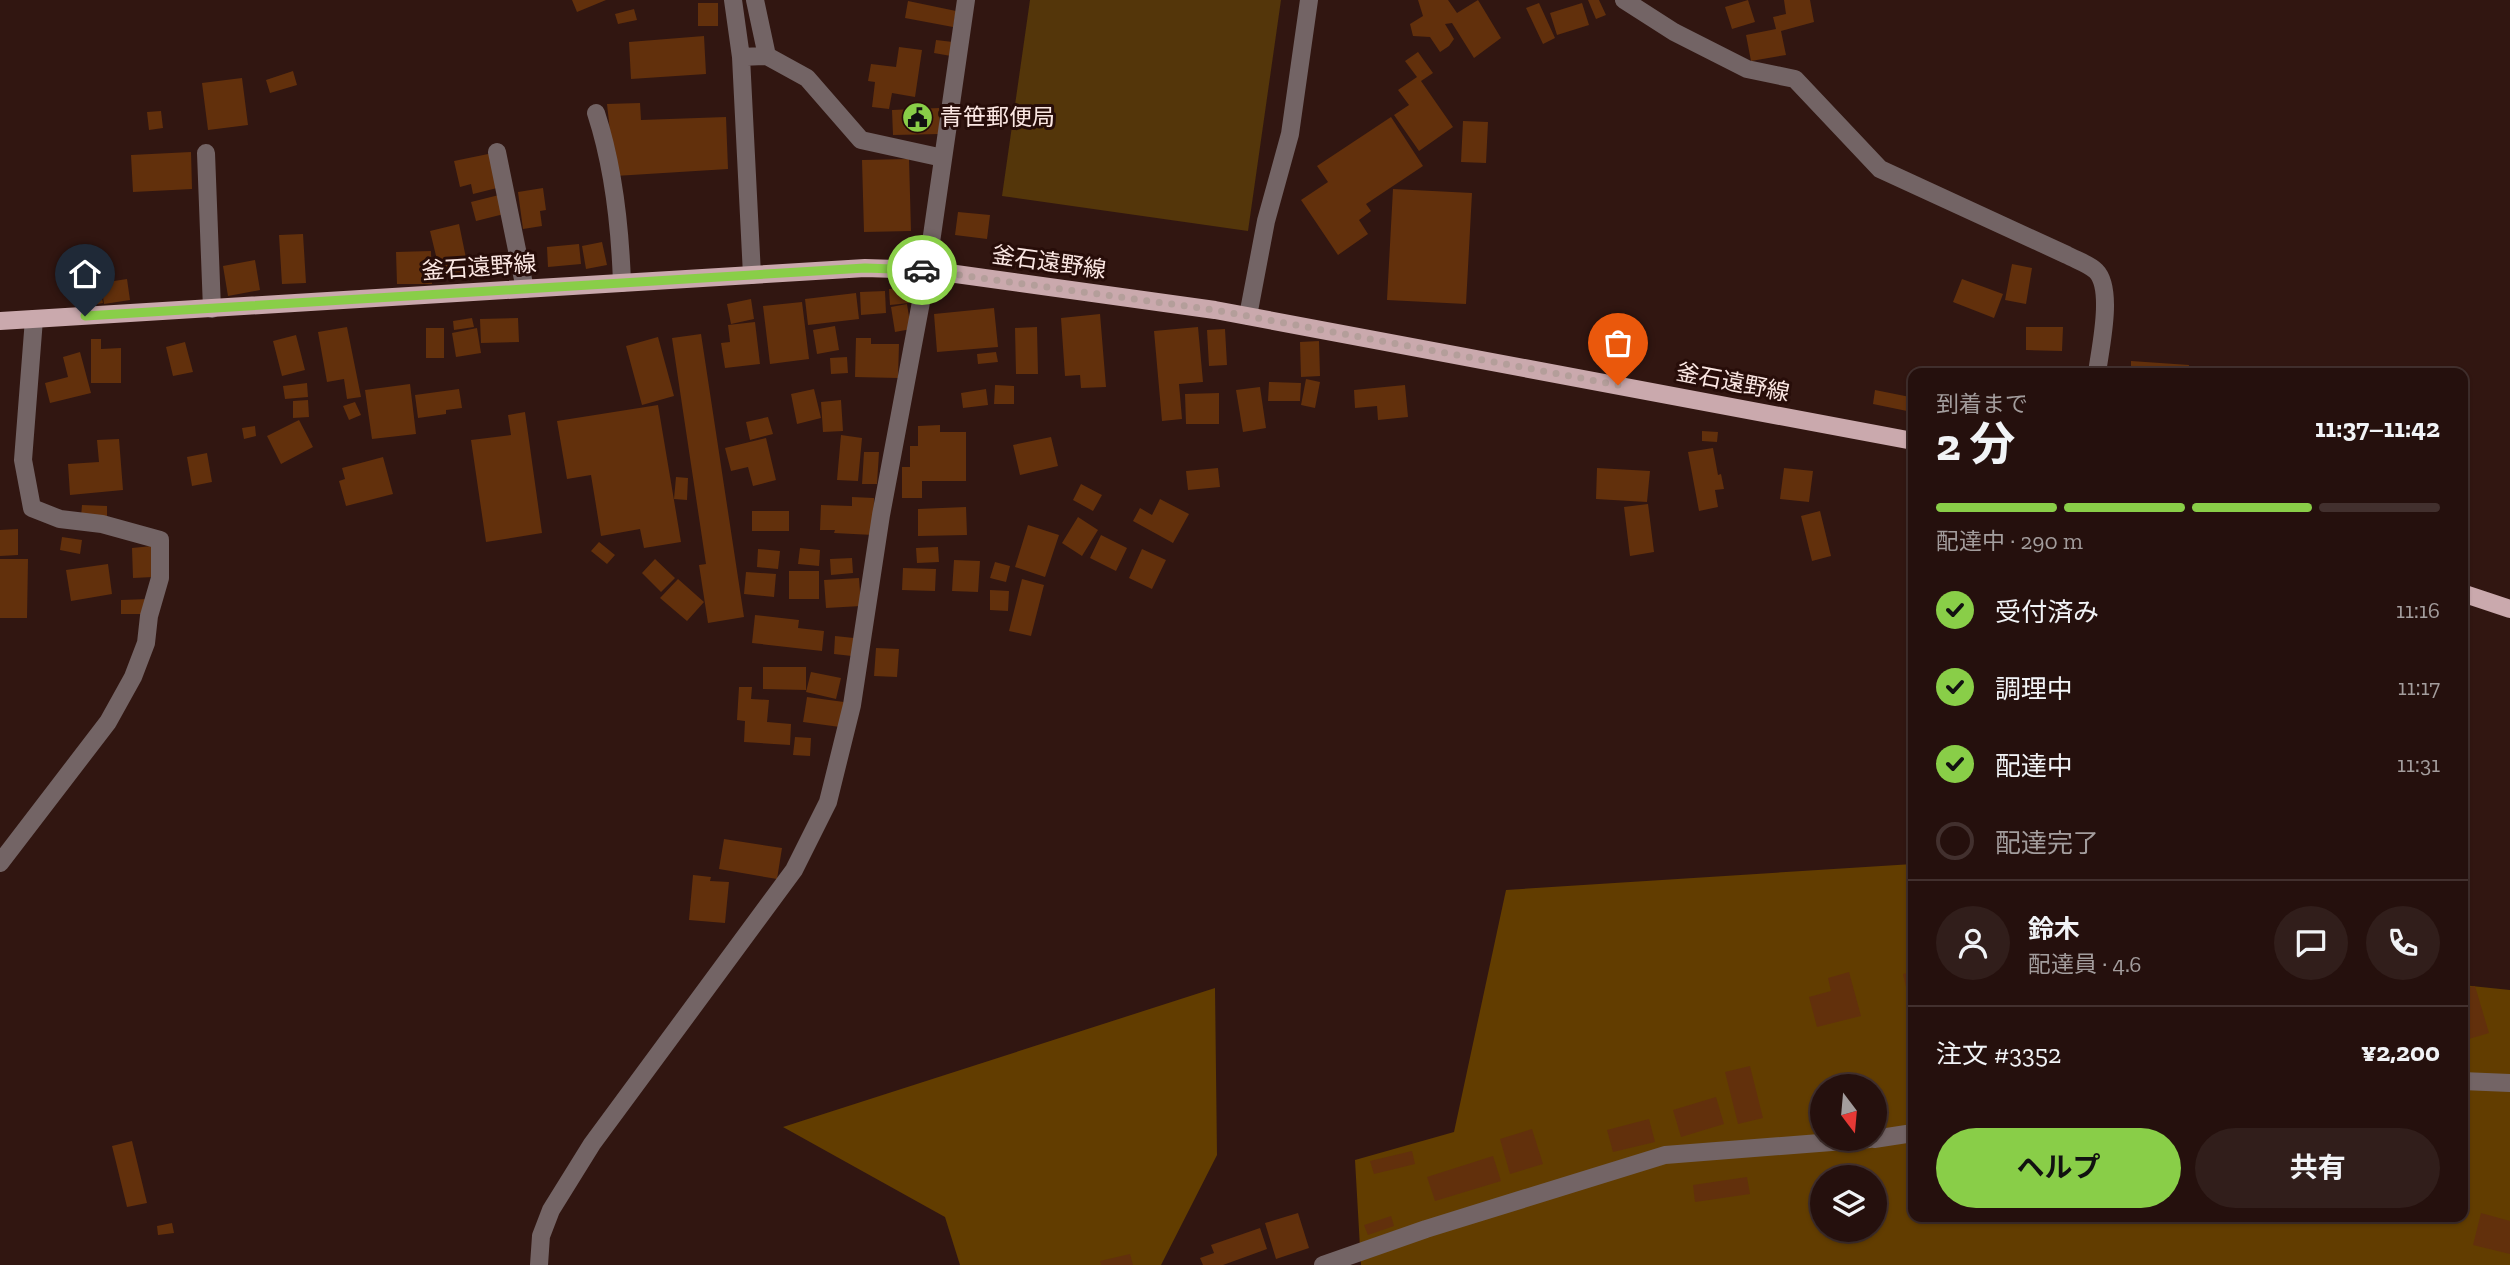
<!DOCTYPE html>
<html lang="ja">
<head>
<meta charset="utf-8">
<style>
	body { margin:0; font-family:"Zilla Slab","Noto Sans JP",serif; background:#311e1b; color:#f1f3f6; height:100vh; display:flex; flex-direction:column; font-size:26px; white-space:nowrap }
	* { box-sizing:border-box; margin:0 }
	p { font-size:23px; color:#a39d9d }
	.icon { flex:none; width:38px; height:38px; fill:none; stroke:currentColor; stroke-width:2; stroke-linecap:round; stroke-linejoin:round }
	.map { position:relative; flex:1; overflow:hidden }
	.panel { position:absolute; left:1908px; top:368px; width:560px; height:854px; display:flex; flex-direction:column; background:#25100d; border-radius:14px; box-shadow:0 2px 5px #0004,0 0 0 2px #42302e }
	.panel>* { flex:none }
	.needle { width:46px; rotate:164deg }
	.tools { position:absolute; left:1810px; top:1074px; display:grid; gap:14px }
	.tools a { display:grid; place-items:center; width:77px; height:77px; border-radius:50%; background:#25100d; box-shadow:0 2px 5px #0004,0 0 0 2px #42302e; font-size:35px }
	.pin { position:absolute; display:grid; place-items:center; width:60px; height:60px; color:#fff; margin:-72px -30px; border-radius:50% 50% 50% 0; rotate:-45deg; box-shadow:0 0 7px #0007 }
	.pin .icon { rotate:45deg }
	.courier { position:absolute; display:grid; place-items:center; width:70px; height:70px; margin:-35px; border:5px solid #89ce48; border-radius:50%; background:#fff; color:#222; box-shadow:0 2px 9px #0007 }
	.headline em { font-style:normal; font-weight:700 }
	.headline div { display:flex; flex-direction:column-reverse }
	.headline { display:flex; align-items:center; justify-content:space-between; height:119px; padding:0 28px }
	h1 { font-size:46px; font-weight:700; line-height:52px }
	.bar { display:grid; grid-template-columns:repeat(4,1fr); gap:10px 7px; align-content:center; height:84px; padding:0 28px }
	.bar i { height:9px; border-radius:5px; background:#42302e }
	.bar .active { background:#89ce48 }
	.bar p { grid-column:span 4 }
	.line { display:flex; align-items:center; gap:18px; padding:0 28px; border-top:2px solid #42302e }
	.line div { flex:1 }
	.round { display:grid; place-items:center; flex:none; width:74px; height:74px; border-radius:37px; background:#311e1b }
	ol { padding:0 28px; list-style:none }
	li { display:flex; align-items:center; gap:21px; height:77px }
	li p { margin-inline-start:auto }
	li .icon { padding:7px; border-radius:50%; background:#89ce48; color:#111; stroke-width:4 }
	li:last-child { color:#a39d9d }
	li i { width:38px; height:38px; border:4px solid #42302e; border-radius:50% }
	.button { display:flex; gap:14px; margin-top:auto; padding:14px 28px }
	.button a { flex:1; height:80px; border-radius:42px; background:#89ce48; color:#111; font-size:28px; font-weight:700; line-height:80px; text-align:center }
	.button a+a { background:#311e1b; color:#f1f3f6 }
	.map>svg:first-child { display:block }
	.green { fill:#54360a }
	.forest { fill:#623d00; fill-rule:evenodd }
	.building { fill:#62300c }
	.lines { fill:none; stroke-linecap:round; stroke-linejoin:round }
	.minor { stroke:#736465; stroke-width:18 }
	.major { stroke:#caa9ad; stroke-width:18 }
	.done { stroke:#b49e9a; stroke-width:7; stroke-dasharray:0 12.6 }
	.route { stroke:#89ce48; stroke-width:9 }
	.labels { text-anchor:middle; stroke-width:6; stroke-linejoin:round; paint-order:stroke }
	.poi-label { font-size:23px; fill:#fbe7e3; stroke:#270d09; text-anchor:start }
	.street-label { font-size:23px; fill:#fbe7e3; stroke:#270d09 }
</style>
</head>
<body>
<div class="map">
<svg width="2510" height="1265" viewBox="0 0 2510 1265">
	<rect width="100%" height="100%" fill="#311611"/>
	<path class="green" d="M1030 0H1281L1248 231 1002 196Z"/>
	<path class="forest" d="M1913 864V1216H2462V985L2510 990V1265H1361L1355 1160 1454 1132 1506 890ZM1822 1087H1874V1139H1822ZM1822 1178H1874V1230H1822Z
		M1215 988 1217 1155 1161 1265H960L945 1217 783 1127Z"/>
	<path class="building" d="M572 0H606L577 12Z
		M1418 0H1448L1457 13 1478 0 1501 38 1474 58 1452 23 1445 24 1454 39 1449 46 1440 52 1430 37 1413 36 1410 24 1423 16Z
		M1588 0H1599L1606 15 1596 19Z
		M1748 0 1755 22 1732 29 1725 7Z
		M1784 0H1810L1814 22 1781 31 1786 55 1751 61 1746 35 1776 29 1773 17 1786 14Z
		M908 1 956 11 953 27 905 18Z
		M698 3H718V26H698Z
		M1539 3 1555 38 1543 44 1526 8Z
		M1582 3 1589 25 1557 35 1550 13Z
		M634 9 637 20 618 24 615 14Z
		M704 36 706 74 631 79 629 42Z
		M936 40 953 42 951 56 934 53Z
		M899 47 922 50 915 97 892 93 889 109 872 107 875 82 868 81 871 64 896 67Z
		M1418 52 1433 73 1421 81 1453 127 1419 151 1394 115 1409 105 1398 90 1417 77 1405 61Z
		M293 71 297 85 270 93 266 80Z
		M242 78 248 125 208 130 202 83Z
		M640 103 641 120 726 117 728 169 615 176 607 104Z
		M939 108 940 134 893 135 892 110Z
		M161 111 163 128 149 130 147 112Z
		M1391 117 1423 166 1366 204 1371 211 1359 220 1368 234 1338 255 1301 200 1328 182 1317 166Z
		M1463 121 1488 122 1486 163 1461 162Z
		M191 152 192 189 133 192 131 155Z
		M493 153 501 187 473 194 471 184 460 187 454 161Z
		M909 159 911 231 864 232 862 160Z
		M543 188 546 210 540 211 542 226 523 229 518 192Z
		M1393 189 1472 193 1466 304 1387 300Z
		M499 195 504 214 476 221 471 202Z
		M958 212 990 215 987 239 955 235Z
		M459 224 466 258 438 264 430 231Z
		M303 234 306 283 282 284 279 235Z
		M602 242 607 265 586 269 582 246Z
		M579 244 581 264 548 267 547 247Z
		M431 251 432 284H397L396 252Z
		M255 260 260 290 228 296 223 266Z
		M464 263 465 274 438 277 437 266Z
		M2012 264 2032 268 2026 304 2005 300Z
		M127 279 130 300 104 304 101 283Z
		M1962 279 2003 294 1994 318 1953 302Z
		M98 281 103 303 86 306 82 284Z
		M908 288 909 303 890 305 889 289Z
		M885 291 886 313 861 315 860 292Z
		M856 293 859 319 808 325 805 299Z
		M751 299 754 319 731 324 727 304Z
		M802 302 809 359 770 364 763 306Z
		M907 304 911 329 895 332 891 307Z
		M994 308 998 347 937 352 934 314Z
		M1100 314 1106 387 1081 388 1080 375 1065 376 1061 318Z
		M472 318 474 327 454 330 453 321Z
		M518 318 519 342 481 343 480 319Z
		M755 322 760 364 725 368 721 343 730 342 728 325Z
		M835 326 839 350 817 354 813 330Z
		M347 327 361 397 347 399 344 379 327 382 318 332Z
		M1037 327 1038 374H1016L1015 328Z
		M1198 327 1203 382 1179 384 1182 419 1162 421 1154 331Z
		M2026 327H2063L2062 351 2026 350Z
		M426 328H444V358H426Z
		M477 328 481 353 456 357 452 333Z
		M1225 329 1227 365 1209 366 1207 330Z
		M701 334 744 617 708 623 699 565 706 564 672 338Z
		M296 335 305 370 282 376 273 341Z
		M658 337 674 396 642 405 626 346Z
		M856 338H871V344H899L898 378 855 377Z
		M91 339H101V349L121 348V383H91Z
		M1319 341 1320 376 1301 377 1300 342Z
		M185 342 193 372 173 376 166 347Z
		M80 352 91 393 50 403 45 383 68 377 63 357Z
		M996 352 998 362 978 364 977 354Z
		M847 357 848 373 831 374 830 358Z
		M2131 361 2189 365 2188 373H2131Z
		M1306 379 1320 382 1315 408 1301 405Z
		M1269 382 1301 383 1300 401H1268Z
		M307 383 308 397 285 399 283 386Z
		M410 384 416 434 372 439 365 390Z
		M995 385 1014 386V404H994Z
		M1405 385 1408 417 1378 420 1377 406 1355 408 1354 390Z
		M1260 387 1266 428 1243 432 1236 390Z
		M459 389 462 408 446 410V414L418 418 415 395Z
		M814 389 821 418 797 424 791 394Z
		M986 389 988 405 963 408 961 393Z
		M1875 390 1910 397 1907 411 1873 404Z
		M1219 393V424H1186L1185 394Z
		M308 400 309 417 293 418V401Z
		M841 400 843 431 823 432 821 402Z
		M355 402 361 415 349 420 343 406Z
		M658 405 681 542 644 548 640 529 601 536 591 475 567 479 557 421Z
		M525 412 542 533 486 542 471 440 511 435 508 415Z
		M768 417 773 434 750 440 746 422Z
		M299 420 313 447 281 464 267 436Z
		M940 425V432H966V481H922V498H902V467H910V446H918V426Z
		M255 426 256 436 244 439 242 428Z
		M1702 431 1718 432 1717 442 1702 441Z
		M841 435 862 438 858 481 837 480Z
		M1051 437 1058 466 1020 475 1013 445Z
		M766 438 776 480 753 486 748 467 731 471 725 448Z
		M119 439 123 490 70 495 68 464 99 462 97 440Z
		M1713 448 1718 475 1721 474 1724 489 1715 490 1718 507 1699 511 1688 452Z
		M864 452H879L877 484H862Z
		M207 453 212 482 192 486 187 457Z
		M383 457 393 494 346 506 339 481 345 479 342 468Z
		M1218 468 1220 487 1188 490 1186 471Z
		M1597 468 1650 471 1647 502 1596 499Z
		M1784 468 1813 471 1809 502 1780 499Z
		M676 477 688 478 687 500 674 499Z
		M1081 484 1102 495 1093 511 1073 500Z
		M852 497 874 498 873 535 834 533 835 530H820L821 505 852 506Z
		M1160 499 1189 514 1173 543 1133 521 1140 508 1152 515Z
		M1648 504 1654 552 1630 556 1624 507Z
		M82 505 107 506V518L81 517Z
		M966 507 967 535 918 536V509Z
		M752 511H789V531H752Z
		M1820 511 1831 556 1812 561 1801 516Z
		M1078 517 1098 530 1082 556 1062 543Z
		M1028 525 1059 535 1045 577 1015 567Z
		M18 529V555L0 556V530Z
		M1101 535 1127 548 1116 571 1090 558Z
		M62 537 82 540 80 554 60 550Z
		M599 542 615 555 607 564 591 551Z
		M152 546 153 577 133 578 132 548Z
		M938 547 939 562 917 563 916 548Z
		M800 548 820 550 819 566 798 564Z
		M758 549 780 551 778 569 757 567Z
		M1142 549 1166 560 1152 589 1129 578Z
		M852 558 853 573 831 575 830 559Z
		M0 559H28L27 618H0Z
		M655 559 675 578 661 592 642 573Z
		M954 560 980 561 978 592 952 591Z
		M995 562 1010 566 1006 582 990 578Z
		M108 564 112 594 71 601 66 570Z
		M903 568 936 569 935 591 902 590Z
		M789 571H819V599H789Z
		M746 572 776 574 774 597 744 594Z
		M859 578 861 606 826 608 824 580Z
		M678 579 704 602 687 621 660 598Z
		M1022 579 1044 585 1031 636 1009 631Z
		M990 590 1009 591 1008 611 990 610Z
		M149 599V614H121V600Z
		M755 615 799 620 798 628 824 631 822 651 752 643Z
		M835 636 854 638 852 656 834 654Z
		M876 648 899 649 897 677 874 676Z
		M763 667H806V690L763 689Z
		M811 672 841 678 836 699 806 692Z
		M739 687H752L751 699 769 700 767 722 791 724 790 745 744 742 745 721 737 720Z
		M807 697 844 702 840 727 803 722Z
		M795 737 811 738 810 756 793 755Z
		M724 839 782 848 777 879 719 869Z
		M693 875 711 877 710 881 729 882 725 923 689 920Z
		M1849 972 1861 1016 1817 1027 1809 997 1831 991 1828 978Z
		M1913 972V1011H1912L1903 974Z
		M2475 986 2489 1033 2462 1041V989Z
		M1750 1066 1763 1118 1738 1124 1725 1072Z
		M1716 1097 1724 1124 1681 1137 1673 1110Z
		M1649 1119 1655 1142 1613 1152 1607 1130Z
		M1532 1129 1543 1164 1510 1174 1500 1139Z
		M132 1141 147 1203 127 1207 112 1146Z
		M1412 1151 1415 1164 1374 1174 1370 1161Z
		M1493 1156 1501 1181 1435 1201 1427 1177Z
		M1747 1177 1750 1194 1695 1202 1693 1185Z
		M1298 1213 1309 1248 1276 1259 1265 1223Z
		M2481 1213 2510 1221V1254L2473 1245Z
		M1391 1216 1394 1226 1368 1235 1364 1225Z
		M172 1223 174 1233 158 1235 157 1226Z
		M1260 1228 1267 1249 1223 1265H1203L1200 1258 1214 1253 1211 1245Z
		M1130 1254 1133 1265H1101L1100 1261Z"/>
	<g class="lines">
		<path class="minor" d="M733 0 741 57
			M755 0 767 56 807 78 861 140 943 158
			M1624 0 1674 32 1747 69 1795 79 1880 169 2067 255C2076 260 2089 264 2096 271 2114 289 2100 349 2097 373
			M596 113C614 168 620 225 622 283
			M497 152 525 289
			M206 153 212 309
			M752 275 741 57 767 56
			M1248 316 1266 221 1290 134 1309 0
			M0 863 108 722 133 677 146 643 149 616 160 578V540L102 524 60 519 32 508 23 460 34 319
			M2462 1081 2510 1083
			M1874 1139 1913 1133
			M539 1265 541 1236 551 1210 592 1144 794 870 828 802 852 705 881 515 927 270 966 0
			M1323 1265 1426 1229 1665 1155 1870 1139"/>
		<path class="major" d="M0 321 865 268 927 270 1215 310 1913 441
			M2462 593 2510 609"/>
	</g>
	<g class="lines">
		<path class="done" d="M922 270 1215 310 1618 385"/>
		<path class="route" d="M85 316 865 268 922 270"/>
	</g>
	<defs>
		<symbol id="civic-disc" viewBox="-11 -11 22 22"><circle r="9.5" fill="#89ce48" stroke="#270d09"/><path d="M-.6-6.5H3V-4.5H.6V-3L4-1V1h2V6H-6V1h2V-1L-.6-3ZM-1.2 2.5V6h2.4V2.5Z" fill="#111"/></symbol>
	</defs>
	<g fill-rule="evenodd">
		<use href="#civic-disc" x="900" y="100" width="35" height="35"/>
	</g>
	<g class="labels">
		<g class="poi-label">
			<text x="940" y="125">青笹郵便局</text>
		</g>
		<g class="street-label">
			<text transform="translate(1049 262) rotate(8)" y="8">釜石遠野線</text>
			<text transform="translate(479 267) rotate(-4)" y="8">釜石遠野線</text>
			<text transform="translate(1733 382) rotate(11)" y="8">釜石遠野線</text>
		</g>
	</g>
</svg>
<div class="tools">
<a><svg class="needle" viewBox="-14 -14 28 28"><path d="M0-13l5 13h-10z" fill="#e53935"/><path d="M0 13l5-13h-10z" fill="#a39d9d"/></svg></a>
<a><svg class="icon" aria-label="layers" viewBox="0 0 24 24"><path d="M12 4l9 5-9 5-9-5zM3 14l9 5 9-5"/></svg></a>
</div>
<div class="pin" style="left:1618px;top:385px;background:#ea580c"><svg class="icon" aria-label="bag" viewBox="0 0 24 24"><path d="M5 8h14l-1 12H6zM9 8a3 3 0 0 1 6 0"/></svg></div>
<div class="pin" style="left:85px;top:316px;background:#1f2937"><svg class="icon" aria-label="home" viewBox="0 0 24 24"><path d="M3 11l9-7 9 7M6 9v11h12V9"/></svg></div>
<div class="courier" style="left:922px;top:270px"><svg class="icon" aria-label="car" viewBox="0 0 24 24"><path d="M5 17H2v-5l4-1 3-4h7l3 4 3 1v5h-3M9 17h6M6 11h13"/><circle cx="7" cy="17" r="2"/><circle cx="17" cy="17" r="2"/></svg></div>
<section class="panel">
<div class="headline"><div><h1>2 分</h1><p>到着まで</p></div><em>11:37–11:42</em></div>
<div class="bar"><i class="active"></i><i class="active"></i><i class="active"></i><i></i><p>配達中 · 290 m</p></div>
<ol>
<li><svg class="icon" aria-label="check" viewBox="0 0 24 24"><path d="M5 12l5 5 9-10"/></svg>受付済み<p>11:16</p></li>
<li><svg class="icon" aria-label="check" viewBox="0 0 24 24"><path d="M5 12l5 5 9-10"/></svg>調理中<p>11:17</p></li>
<li><svg class="icon" aria-label="check" viewBox="0 0 24 24"><path d="M5 12l5 5 9-10"/></svg>配達中<p>11:31</p></li>
<li><i></i>配達完了</li>
</ol>
<div class="line" style="height:126px"><a class="round"><svg class="icon" aria-label="person" viewBox="0 0 24 24"><circle cx="12" cy="8" r="4"/><path d="M4 21q1-7 8-7t8 7"/></svg></a><div><b>鈴木</b><p>配達員 · 4.6</p></div><a class="round"><svg class="icon" aria-label="chat" viewBox="0 0 24 24"><path d="M4 5h16v11H9l-5 4z"/></svg></a><a class="round"><svg class="icon" aria-label="phone" viewBox="0 0 24 24"><path d="M5 4h4l2 5-3 2q2 4 5 5l2-3 5 2v4C11 20 4 13 5 4z"/></svg></a></div>
<div class="line" style="height:91px"><div>注文 #3352</div><b>¥2,200</b></div>
<div class="button"><a>ヘルプ</a><a>共有</a></div>
</section>
</div>
</body>
</html>
